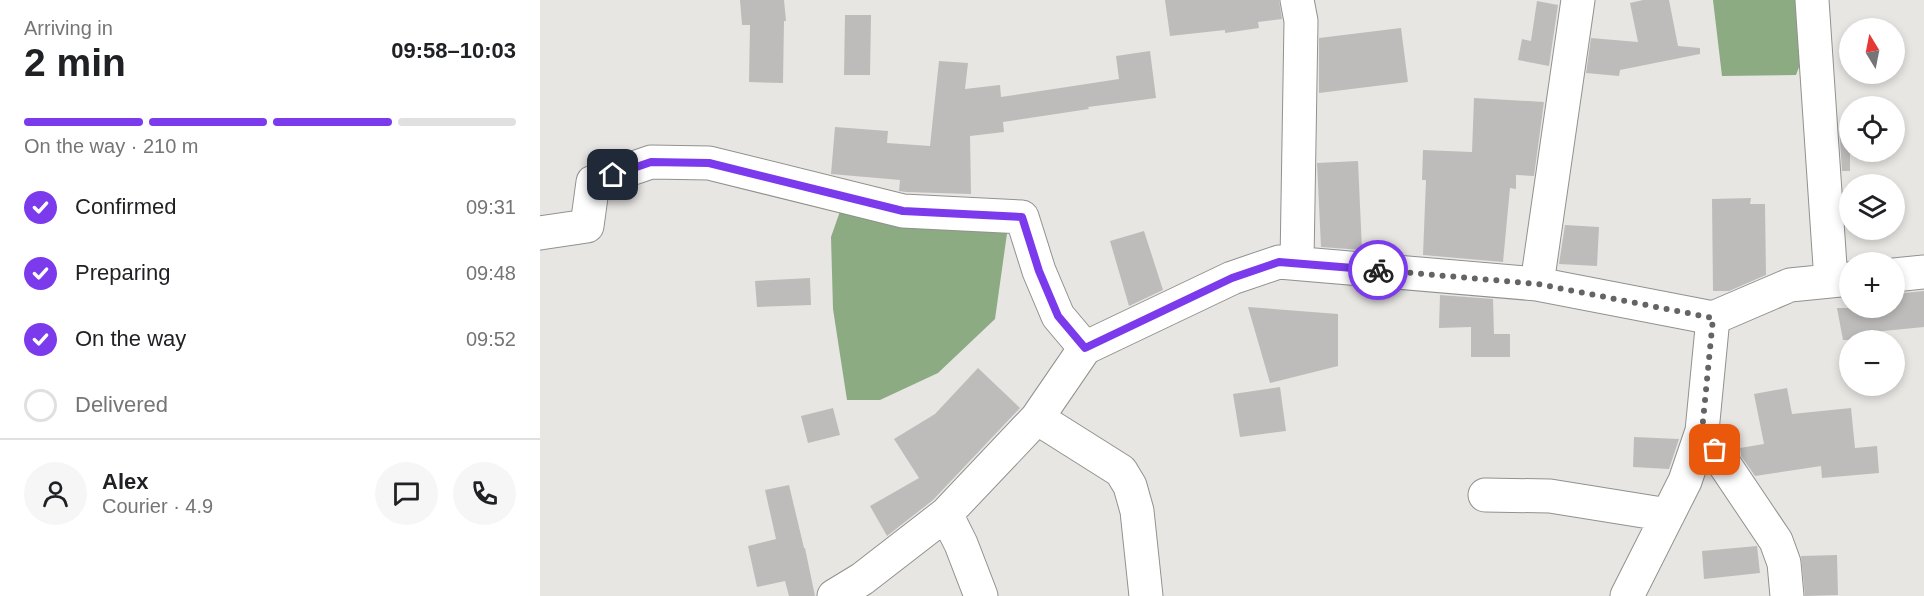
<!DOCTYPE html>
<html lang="en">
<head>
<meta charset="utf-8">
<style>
	body { margin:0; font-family:Helvetica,sans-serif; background:#f6f6f6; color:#202124; height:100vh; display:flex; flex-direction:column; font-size:22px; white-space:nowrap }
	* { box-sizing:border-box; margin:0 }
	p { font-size:20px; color:#757577 }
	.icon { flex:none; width:33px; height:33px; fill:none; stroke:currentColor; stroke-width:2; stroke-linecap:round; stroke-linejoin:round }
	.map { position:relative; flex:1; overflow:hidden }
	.sheet { display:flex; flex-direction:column; background:#fff; width:540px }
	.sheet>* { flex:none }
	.needle { width:39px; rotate:350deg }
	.fabs { position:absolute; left:1299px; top:18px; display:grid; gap:12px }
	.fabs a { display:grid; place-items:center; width:66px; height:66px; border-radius:50%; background:#fff; box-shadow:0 3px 9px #0003; font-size:30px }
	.pin { position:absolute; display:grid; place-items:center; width:51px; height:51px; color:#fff; margin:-26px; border-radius:12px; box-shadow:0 3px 9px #0006 }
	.courier { position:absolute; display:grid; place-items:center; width:60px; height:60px; margin:-30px; border:4px solid #7c3aed; border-radius:50%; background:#fff; color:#222; box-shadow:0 2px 8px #0007 }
	.summary em { font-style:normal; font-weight:700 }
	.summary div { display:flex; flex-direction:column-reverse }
	.summary { display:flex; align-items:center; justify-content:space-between; height:102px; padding:0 24px }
	h1 { font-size:39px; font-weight:700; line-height:45px }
	.bar { display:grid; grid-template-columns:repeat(4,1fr); gap:9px 6px; align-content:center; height:72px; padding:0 24px }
	.bar i { height:8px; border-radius:4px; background:#e0e0e0 }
	.bar .selected { background:#7c3aed }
	.bar p { grid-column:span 4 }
	.line { display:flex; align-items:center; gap:15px; padding:0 24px; border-top:2px solid #e0e0e0 }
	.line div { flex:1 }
	.round { display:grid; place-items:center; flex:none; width:63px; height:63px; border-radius:32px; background:#f6f6f6 }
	ol { padding:0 24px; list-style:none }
	li { display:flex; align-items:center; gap:18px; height:66px }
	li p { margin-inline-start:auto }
	li .icon { padding:6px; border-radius:50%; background:#7c3aed; color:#fff; stroke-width:4 }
	li:last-child { color:#757577 }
	li i { width:33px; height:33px; border:3px solid #e0e0e0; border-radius:50% }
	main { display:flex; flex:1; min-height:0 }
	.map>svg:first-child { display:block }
	.water { fill:#8cab83 }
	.building { fill:#bebcba }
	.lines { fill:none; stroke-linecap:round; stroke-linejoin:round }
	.minor-casing { stroke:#91918e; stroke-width:35 }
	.minor { stroke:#fff; stroke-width:33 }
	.done { stroke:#646462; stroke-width:6; stroke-dasharray:0 10.8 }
	.route { stroke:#7c3aed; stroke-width:8 }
</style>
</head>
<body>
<main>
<section class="sheet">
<div class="summary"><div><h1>2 min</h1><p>Arriving in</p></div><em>09:58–10:03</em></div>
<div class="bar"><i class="selected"></i><i class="selected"></i><i class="selected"></i><i></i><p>On the way · 210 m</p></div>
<ol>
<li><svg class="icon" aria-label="check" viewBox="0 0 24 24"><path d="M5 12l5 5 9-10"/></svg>Confirmed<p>09:31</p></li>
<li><svg class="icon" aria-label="check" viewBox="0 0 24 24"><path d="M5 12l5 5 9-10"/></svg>Preparing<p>09:48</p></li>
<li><svg class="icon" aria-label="check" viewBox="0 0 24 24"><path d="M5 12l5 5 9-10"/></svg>On the way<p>09:52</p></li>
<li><i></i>Delivered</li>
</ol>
<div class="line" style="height:108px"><a class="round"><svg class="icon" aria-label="person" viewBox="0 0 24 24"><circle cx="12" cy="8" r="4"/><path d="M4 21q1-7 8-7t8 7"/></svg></a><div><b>Alex</b><p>Courier · 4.9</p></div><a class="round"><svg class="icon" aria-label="chat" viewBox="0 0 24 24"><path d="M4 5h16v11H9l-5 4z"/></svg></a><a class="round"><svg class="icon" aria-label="phone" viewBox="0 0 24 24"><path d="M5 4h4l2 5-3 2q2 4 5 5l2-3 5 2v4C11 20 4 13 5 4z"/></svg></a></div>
</section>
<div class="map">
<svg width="1384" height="596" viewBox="0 0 1384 596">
	<rect width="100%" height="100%" fill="#e7e6e3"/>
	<path class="water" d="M1173 0H1268L1273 30 1256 75 1182 76Z
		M305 197 470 212 455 319 398 373 340 400H307L293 309 291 237Z"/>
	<path class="building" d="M200 0H244L246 21H244L243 83 209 82 210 25H202Z
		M625 0H739L742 19 718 22 719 28 685 33V30L630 36Z
		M1103 0H1129L1138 46 1160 48V54L1080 70 1079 76 1046 73 1051 38 1098 42 1090 3Z
		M997 1 1018 5 1009 66 978 60 982 39 991 41Z
		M305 15H331L330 75H304Z
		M861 28 868 82 779 93V38Z
		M610 51 616 98 548 107 549 109 463 122 464 132 430 136 431 194 366 192 359 191 360 180 291 174 295 127 348 131 347 143 390 146 399 61 428 63 425 89 460 85 461 97 579 79 576 56Z
		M934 98 1004 102 994 176 976 175V189L970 188 963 262 883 255 886 180H882L883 150 932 152Z
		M1299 127H1310V171H1302Z
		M818 161 822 250 781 247 777 163Z
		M1211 198 1210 204H1225L1226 275 1189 291H1173L1172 199Z
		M1025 225 1059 227 1057 266 1019 264Z
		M604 231 623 290 589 306 570 241Z
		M270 278 271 305 217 307 215 281Z
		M1384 291V327L1333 332 1334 340H1303L1297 308H1354V294Z
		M900 295 953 299 954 334H970V357H931V327L899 328Z
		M708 307 798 314V366L730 383Z
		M438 368 480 408 393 500 347 536 330 506 379 478 354 439 395 414Z
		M740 387 746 431 700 437 693 394Z
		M1247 388 1252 414 1311 408 1315 448 1337 446 1339 473 1282 478 1281 466 1215 476 1201 456 1200 448 1224 444 1214 394Z
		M293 408 300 435 268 443 261 416Z
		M1094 437 1139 439 1129 469 1093 467Z
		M249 485 264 548H265L275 596H249L245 581 217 587 208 546 236 539 225 490Z
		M1217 546 1220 573 1164 579 1162 551Z
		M1297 555 1298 595 1265 596 1261 556Z"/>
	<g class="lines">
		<defs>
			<path id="minor" d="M757 0 761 21 757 262
				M1272 0 1291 281
				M0 233 47 226 53 182 111 162 169 163 363 211 482 217 499 271 518 316 545 348
				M1354 275 1384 272
				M997 284 1038 0
				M497 418 581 471 590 486 597 511 606 596
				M1162 431 1236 541 1244 563 1247 596
				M945 495 1010 496 1128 515
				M406 514 421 544 441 596
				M294 596 322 579 406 514 497 418 545 348 692 278 739 262 997 284 1173 318 1250 285 1310 279
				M1087 596 1145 481 1162 431 1173 318"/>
		</defs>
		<use href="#minor" class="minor-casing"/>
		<use href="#minor" class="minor"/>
	</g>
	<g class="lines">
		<path class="done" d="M838 270 998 284 1173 318 1162 431 1175 450"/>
		<path class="route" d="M73 175 111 162 169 163 363 211 482 217 499 271 518 316 545 348 692 278 739 262 838 270"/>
	</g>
</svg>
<div class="fabs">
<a><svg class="needle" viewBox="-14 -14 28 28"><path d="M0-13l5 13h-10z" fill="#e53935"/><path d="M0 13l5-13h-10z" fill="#757577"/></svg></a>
<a><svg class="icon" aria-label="locate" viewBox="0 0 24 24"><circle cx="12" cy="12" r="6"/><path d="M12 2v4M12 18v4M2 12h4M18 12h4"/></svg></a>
<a><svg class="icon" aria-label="layers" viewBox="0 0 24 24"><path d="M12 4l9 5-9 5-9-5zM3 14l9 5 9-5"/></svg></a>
<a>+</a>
<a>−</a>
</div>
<div class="pin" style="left:1175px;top:450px;background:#ea580c"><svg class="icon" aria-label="bag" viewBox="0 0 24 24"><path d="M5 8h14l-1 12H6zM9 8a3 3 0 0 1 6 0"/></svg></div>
<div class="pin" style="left:73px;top:175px;background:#1f2937"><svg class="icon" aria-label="home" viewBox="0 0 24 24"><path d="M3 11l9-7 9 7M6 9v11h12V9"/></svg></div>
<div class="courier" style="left:838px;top:270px"><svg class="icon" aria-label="bike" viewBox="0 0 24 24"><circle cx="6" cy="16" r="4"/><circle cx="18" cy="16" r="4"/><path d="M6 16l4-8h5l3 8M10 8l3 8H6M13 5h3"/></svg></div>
</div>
</main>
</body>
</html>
